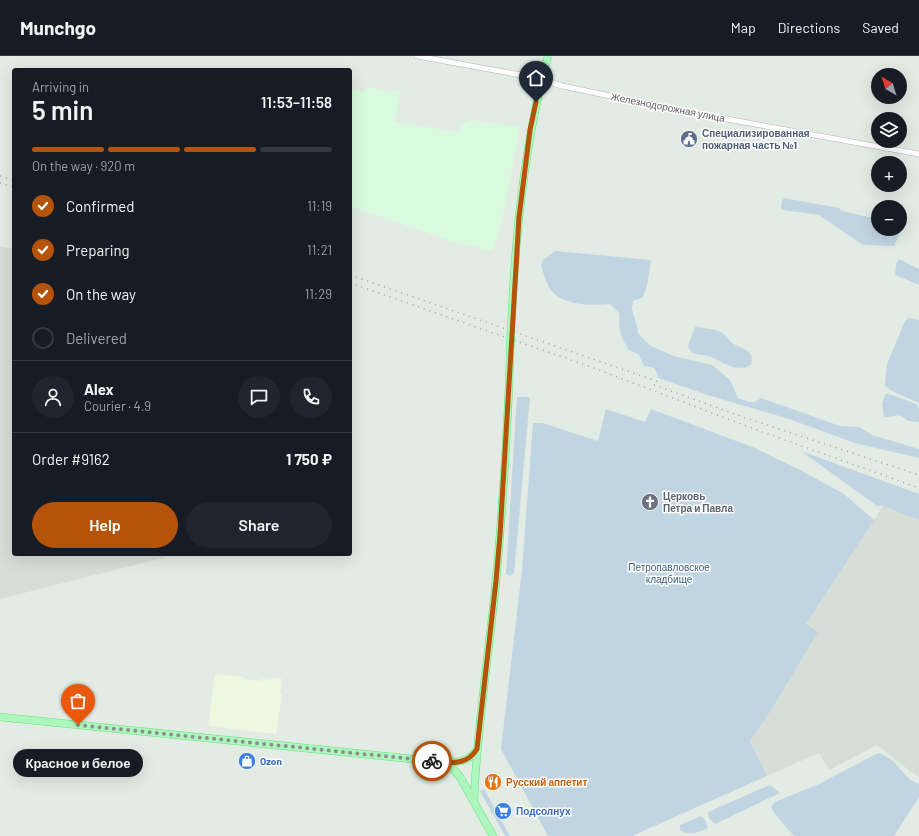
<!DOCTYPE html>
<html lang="en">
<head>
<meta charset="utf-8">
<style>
	body { margin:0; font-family:Barlow,sans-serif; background:#20242c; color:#f1f3f6; height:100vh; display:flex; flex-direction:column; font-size:15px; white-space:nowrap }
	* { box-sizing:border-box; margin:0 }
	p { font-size:13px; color:#9ea1a6 }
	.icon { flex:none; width:22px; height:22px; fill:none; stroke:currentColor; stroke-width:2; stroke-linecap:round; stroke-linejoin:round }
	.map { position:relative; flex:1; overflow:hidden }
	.sheet { position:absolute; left:12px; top:12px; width:340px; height:488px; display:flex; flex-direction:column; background:#171b24; border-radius:4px; box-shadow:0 4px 16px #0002 }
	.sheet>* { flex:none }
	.needle { width:26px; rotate:321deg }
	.controls { position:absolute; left:871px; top:12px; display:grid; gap:8px }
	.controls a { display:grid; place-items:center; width:36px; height:36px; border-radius:50%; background:#171b24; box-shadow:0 4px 16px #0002; font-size:20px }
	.pin { position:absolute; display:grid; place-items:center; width:34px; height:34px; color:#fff; margin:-41px -17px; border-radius:50% 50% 50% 0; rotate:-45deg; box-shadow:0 0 4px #0007 }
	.pin .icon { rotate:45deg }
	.courier { position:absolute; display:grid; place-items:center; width:40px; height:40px; margin:-20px; border:3px solid #b45309; border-radius:50%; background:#fff; color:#222; box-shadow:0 1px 5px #0007 }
	.bubble { position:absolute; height:28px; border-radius:14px; background:#171b24; box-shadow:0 4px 16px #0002; font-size:13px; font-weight:600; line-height:28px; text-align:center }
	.head em { font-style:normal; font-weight:600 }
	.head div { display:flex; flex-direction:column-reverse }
	.head { display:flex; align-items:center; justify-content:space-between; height:68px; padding:0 20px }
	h1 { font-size:26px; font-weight:600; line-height:30px }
	.bar { display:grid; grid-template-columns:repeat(4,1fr); gap:6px 4px; align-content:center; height:48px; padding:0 20px }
	.bar i { height:5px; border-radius:3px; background:#363941 }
	.bar .on { background:#b45309 }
	.bar p { grid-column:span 4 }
	.line { display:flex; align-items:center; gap:10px; padding:0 20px; border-top:1px solid #363941 }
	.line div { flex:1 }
	.round { display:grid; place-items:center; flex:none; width:42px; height:42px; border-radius:21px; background:#20242c }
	ol { padding:0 20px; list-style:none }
	li { display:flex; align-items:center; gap:12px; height:44px }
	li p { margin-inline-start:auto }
	li .icon { padding:4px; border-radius:50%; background:#b45309; color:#fff; stroke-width:4 }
	li:last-child { color:#9ea1a6 }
	li i { width:22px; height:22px; border:2px solid #363941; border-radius:50% }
	.button { display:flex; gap:8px; margin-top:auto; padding:8px 20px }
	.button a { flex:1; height:46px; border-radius:24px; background:#b45309; color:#fff; font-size:16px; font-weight:600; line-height:46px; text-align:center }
	.button a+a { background:#20242c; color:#f1f3f6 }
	header { display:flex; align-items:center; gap:24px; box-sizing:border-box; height:56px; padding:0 20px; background:#171b24; border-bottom:1px solid #363941 }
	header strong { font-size:19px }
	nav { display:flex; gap:22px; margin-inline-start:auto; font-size:14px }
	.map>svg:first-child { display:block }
	.commercial { fill:#d9fadf }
	.industrial { fill:#d7ddd7 }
	.medical { fill:#ecf8df }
	.green { fill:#c1d4e1 }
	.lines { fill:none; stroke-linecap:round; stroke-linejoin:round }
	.tertiary-casing { stroke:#b6b0b6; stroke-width:6 }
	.primary-casing { stroke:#64e374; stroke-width:8 }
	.tertiary { stroke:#fff; stroke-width:5 }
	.primary { stroke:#adf7be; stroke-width:7 }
	.rail { stroke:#a09ea1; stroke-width:1.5; stroke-dasharray:1 5; stroke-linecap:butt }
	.primary-bridge-casing { stroke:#64e374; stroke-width:8; stroke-linecap:butt }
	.primary-bridge { stroke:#adf7be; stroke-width:7 }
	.done { stroke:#8e8e90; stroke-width:4; stroke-dasharray:0 7.2 }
	.route { stroke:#b45309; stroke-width:5 }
	.labels { text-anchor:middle; stroke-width:3; stroke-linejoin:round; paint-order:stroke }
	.street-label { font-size:10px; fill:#615b62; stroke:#fff }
	.service-label { font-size:10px; font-weight:bold; fill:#4e5e75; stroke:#fff; text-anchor:start }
	.worship-label { font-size:10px; font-weight:bold; fill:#5b616d; stroke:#fff; text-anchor:start }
	.park-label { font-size:10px; fill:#3c617f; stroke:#fff }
	.shop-label { font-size:10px; font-weight:bold; fill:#366cbe; stroke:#fff; text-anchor:start }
	.food-label { font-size:10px; font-weight:bold; fill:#c56008; stroke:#fff; text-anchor:start }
</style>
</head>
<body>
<header>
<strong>Munchgo</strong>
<nav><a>Map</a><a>Directions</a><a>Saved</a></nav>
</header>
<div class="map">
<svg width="919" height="780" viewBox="0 0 919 780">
	<rect width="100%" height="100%" fill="#e2ece4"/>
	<path class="commercial" d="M369 31 391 36 392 34 401 36 394 66 459 76 461 68 472 64 520 71 504 155 494 192 492 194H488L451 185 350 150V33L363 36Z"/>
	<path class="industrial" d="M0 190 14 193V498H178L0 543Z
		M883 450 919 464V722L877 689 829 714 819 697 767 720 750 685 772 653 818 576 806 568Z"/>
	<path class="medical" d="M215 618 244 621V623L260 625 261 623 271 624V622L282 623 280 637 282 638 276 678 208 670Z"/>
	<path class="green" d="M784 142 839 152 841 155 878 163V173H900V167L904 168 894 190 863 189 819 159 783 154 781 151 782 145Z
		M555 195 651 204 647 230 643 241 633 245 632 253 637 271 638 277 646 286 651 290 674 300 712 309 730 324 738 342 749 346H755L761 342 840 370 859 371 872 379 919 393V402L855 387 789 363 711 340 658 322 657 317 654 312 644 310 639 299 629 294 625 288 620 277 619 257 610 248C592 250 559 250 549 231 545 224 543 216 541 209L543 204Z
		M899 203 919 213V229L895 219 896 208Z
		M909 262 919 264V347L890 334 885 330 887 308 905 265Z
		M695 271C704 272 719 273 725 279 729 282 730 286 734 288 744 294 755 294 751 309 735 318 722 304 708 300 703 298 697 299 692 297L688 290Z
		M887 337 916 348 919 353V366L908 365C898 355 895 362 884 361L882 348 885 339Z
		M517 341H530L514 517 510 520 506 518Z
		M606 353 645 366 651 353 755 392 802 415 844 438 874 464 806 568 818 576 772 653 750 685 767 720 632 780H548L501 693 522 514 533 367H542L598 385Z
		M801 395 919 438V464L883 450H877Z
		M880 697 893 705 910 724 919 728V741L894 780H794L775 758 771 751 773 748 777 745 819 728 876 698Z
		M770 729 780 737 715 768 709 762 708 756Z
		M484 733 510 780H505L480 735Z
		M701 760 705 764 708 772C698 777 688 780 680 774V769Z"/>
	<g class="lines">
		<defs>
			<path id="tertiary" d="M417 0 532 21 562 30 688 56 919 98"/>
			<path id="primary" d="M0 661 442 706 453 713 460 721 493 780
				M443 706C457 707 469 706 477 693
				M474 744C477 671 489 598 496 524 502 460 506 395 509 331"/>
		</defs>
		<use href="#tertiary" class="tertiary-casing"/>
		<use href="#primary" class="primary-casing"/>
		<use href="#tertiary" class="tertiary"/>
		<use href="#primary" class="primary"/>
		<path class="rail" d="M0 120 14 124
			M0 127 14 131
			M350 219 662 327
			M350 227 591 311 757 374 919 432
			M654 329 743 361 919 419"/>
		<defs>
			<path id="primary-bridge" d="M509 331C512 220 519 107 548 0"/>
		</defs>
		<use href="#primary-bridge" class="primary-bridge-casing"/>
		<use href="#primary-bridge" class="primary-bridge"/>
	</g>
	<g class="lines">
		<path class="done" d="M78 669 432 705"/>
		<path class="route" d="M432 705C449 707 467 710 477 693L496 525 500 479 519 161 530 74 536 46"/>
	</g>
	<defs>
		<symbol id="civic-disc" viewBox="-11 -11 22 22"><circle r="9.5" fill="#5c6f8a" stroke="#fff"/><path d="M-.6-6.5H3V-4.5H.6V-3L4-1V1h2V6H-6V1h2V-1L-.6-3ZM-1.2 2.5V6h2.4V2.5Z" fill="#fff"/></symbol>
		<symbol id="church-disc" viewBox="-11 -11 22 22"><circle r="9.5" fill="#6b7280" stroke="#fff"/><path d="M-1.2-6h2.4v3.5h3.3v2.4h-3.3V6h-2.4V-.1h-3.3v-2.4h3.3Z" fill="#fff"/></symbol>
		<symbol id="shop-disc" viewBox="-11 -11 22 22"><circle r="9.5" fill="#3f7fe0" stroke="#fff"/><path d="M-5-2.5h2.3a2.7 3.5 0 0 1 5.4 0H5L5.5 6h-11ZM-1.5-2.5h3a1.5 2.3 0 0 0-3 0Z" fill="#fff"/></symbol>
		<symbol id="restaurant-disc" viewBox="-11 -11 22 22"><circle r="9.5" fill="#e8710a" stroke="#fff"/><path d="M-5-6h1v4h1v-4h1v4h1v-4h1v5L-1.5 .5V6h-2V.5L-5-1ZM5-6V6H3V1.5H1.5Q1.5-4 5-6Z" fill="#fff"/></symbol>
		<symbol id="supermarket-disc" viewBox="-11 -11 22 22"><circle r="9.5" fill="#3f7fe0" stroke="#fff"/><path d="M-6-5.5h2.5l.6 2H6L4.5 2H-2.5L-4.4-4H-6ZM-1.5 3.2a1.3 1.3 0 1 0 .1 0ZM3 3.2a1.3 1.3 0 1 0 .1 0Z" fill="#fff"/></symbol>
	</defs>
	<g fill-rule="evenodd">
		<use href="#civic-disc" x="679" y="73" width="20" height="20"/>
		<use href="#church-disc" x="640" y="436" width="20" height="20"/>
		<use href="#shop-disc" x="237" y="695" width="20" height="20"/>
		<use href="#restaurant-disc" x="483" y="716" width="20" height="20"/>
		<use href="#supermarket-disc" x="493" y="745" width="20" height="20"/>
	</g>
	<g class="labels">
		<g class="street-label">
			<text transform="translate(668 51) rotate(11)" y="4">Железнодорожная улица</text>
		</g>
		<g class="service-label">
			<text x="702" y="81">Специализированная<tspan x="702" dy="12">пожарная часть №1</tspan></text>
		</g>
		<g class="worship-label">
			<text x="663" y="444">Церковь<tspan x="663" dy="12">Петра и Павла</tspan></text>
		</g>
		<g class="park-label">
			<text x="669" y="515">Петропавловское<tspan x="669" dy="12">кладбище</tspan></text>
		</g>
		<g class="shop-label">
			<text x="260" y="709">Ozon</text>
			<text x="516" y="759">Подсолнух</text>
		</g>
		<g class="food-label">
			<text x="506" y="730">Русский аппетит</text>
		</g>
	</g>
</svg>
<div class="controls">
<a><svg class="needle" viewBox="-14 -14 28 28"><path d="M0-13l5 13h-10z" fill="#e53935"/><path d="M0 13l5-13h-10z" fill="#9ea1a6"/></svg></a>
<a><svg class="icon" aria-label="layers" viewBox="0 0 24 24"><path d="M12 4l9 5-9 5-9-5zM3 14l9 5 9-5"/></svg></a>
<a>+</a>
<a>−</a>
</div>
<div class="pin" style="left:78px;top:669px;background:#ea580c"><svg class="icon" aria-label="bag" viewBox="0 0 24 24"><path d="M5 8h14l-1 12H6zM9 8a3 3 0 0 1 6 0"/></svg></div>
<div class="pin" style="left:536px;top:46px;background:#1f2937"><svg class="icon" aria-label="home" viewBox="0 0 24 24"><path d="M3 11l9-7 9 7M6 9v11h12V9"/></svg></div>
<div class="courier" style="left:432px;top:705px"><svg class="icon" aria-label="bike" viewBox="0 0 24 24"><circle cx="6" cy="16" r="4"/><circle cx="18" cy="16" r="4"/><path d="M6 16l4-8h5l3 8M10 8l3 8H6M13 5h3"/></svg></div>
<div class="bubble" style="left:13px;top:693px;width:130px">Красное и белое</div>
<section class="sheet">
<div class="head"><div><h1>5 min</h1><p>Arriving in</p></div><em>11:53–11:58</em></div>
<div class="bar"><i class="on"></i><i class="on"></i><i class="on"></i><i></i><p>On the way · 920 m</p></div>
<ol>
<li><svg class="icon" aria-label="check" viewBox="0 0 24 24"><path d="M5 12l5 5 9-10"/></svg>Confirmed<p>11:19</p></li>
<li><svg class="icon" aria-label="check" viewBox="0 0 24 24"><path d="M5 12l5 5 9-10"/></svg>Preparing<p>11:21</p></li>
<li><svg class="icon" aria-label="check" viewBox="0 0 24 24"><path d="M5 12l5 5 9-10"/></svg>On the way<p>11:29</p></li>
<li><i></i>Delivered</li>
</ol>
<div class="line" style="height:72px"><a class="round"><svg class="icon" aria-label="person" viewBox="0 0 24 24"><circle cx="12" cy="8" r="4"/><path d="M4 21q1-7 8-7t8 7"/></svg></a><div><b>Alex</b><p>Courier · 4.9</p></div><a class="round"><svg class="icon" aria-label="chat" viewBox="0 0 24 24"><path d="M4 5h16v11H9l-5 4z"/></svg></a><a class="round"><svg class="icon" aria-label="phone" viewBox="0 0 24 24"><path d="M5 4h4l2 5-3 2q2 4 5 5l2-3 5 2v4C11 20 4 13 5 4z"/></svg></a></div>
<div class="line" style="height:52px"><div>Order #9162</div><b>1 750 ₽</b></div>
<div class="button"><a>Help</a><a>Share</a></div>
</section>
</div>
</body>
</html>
